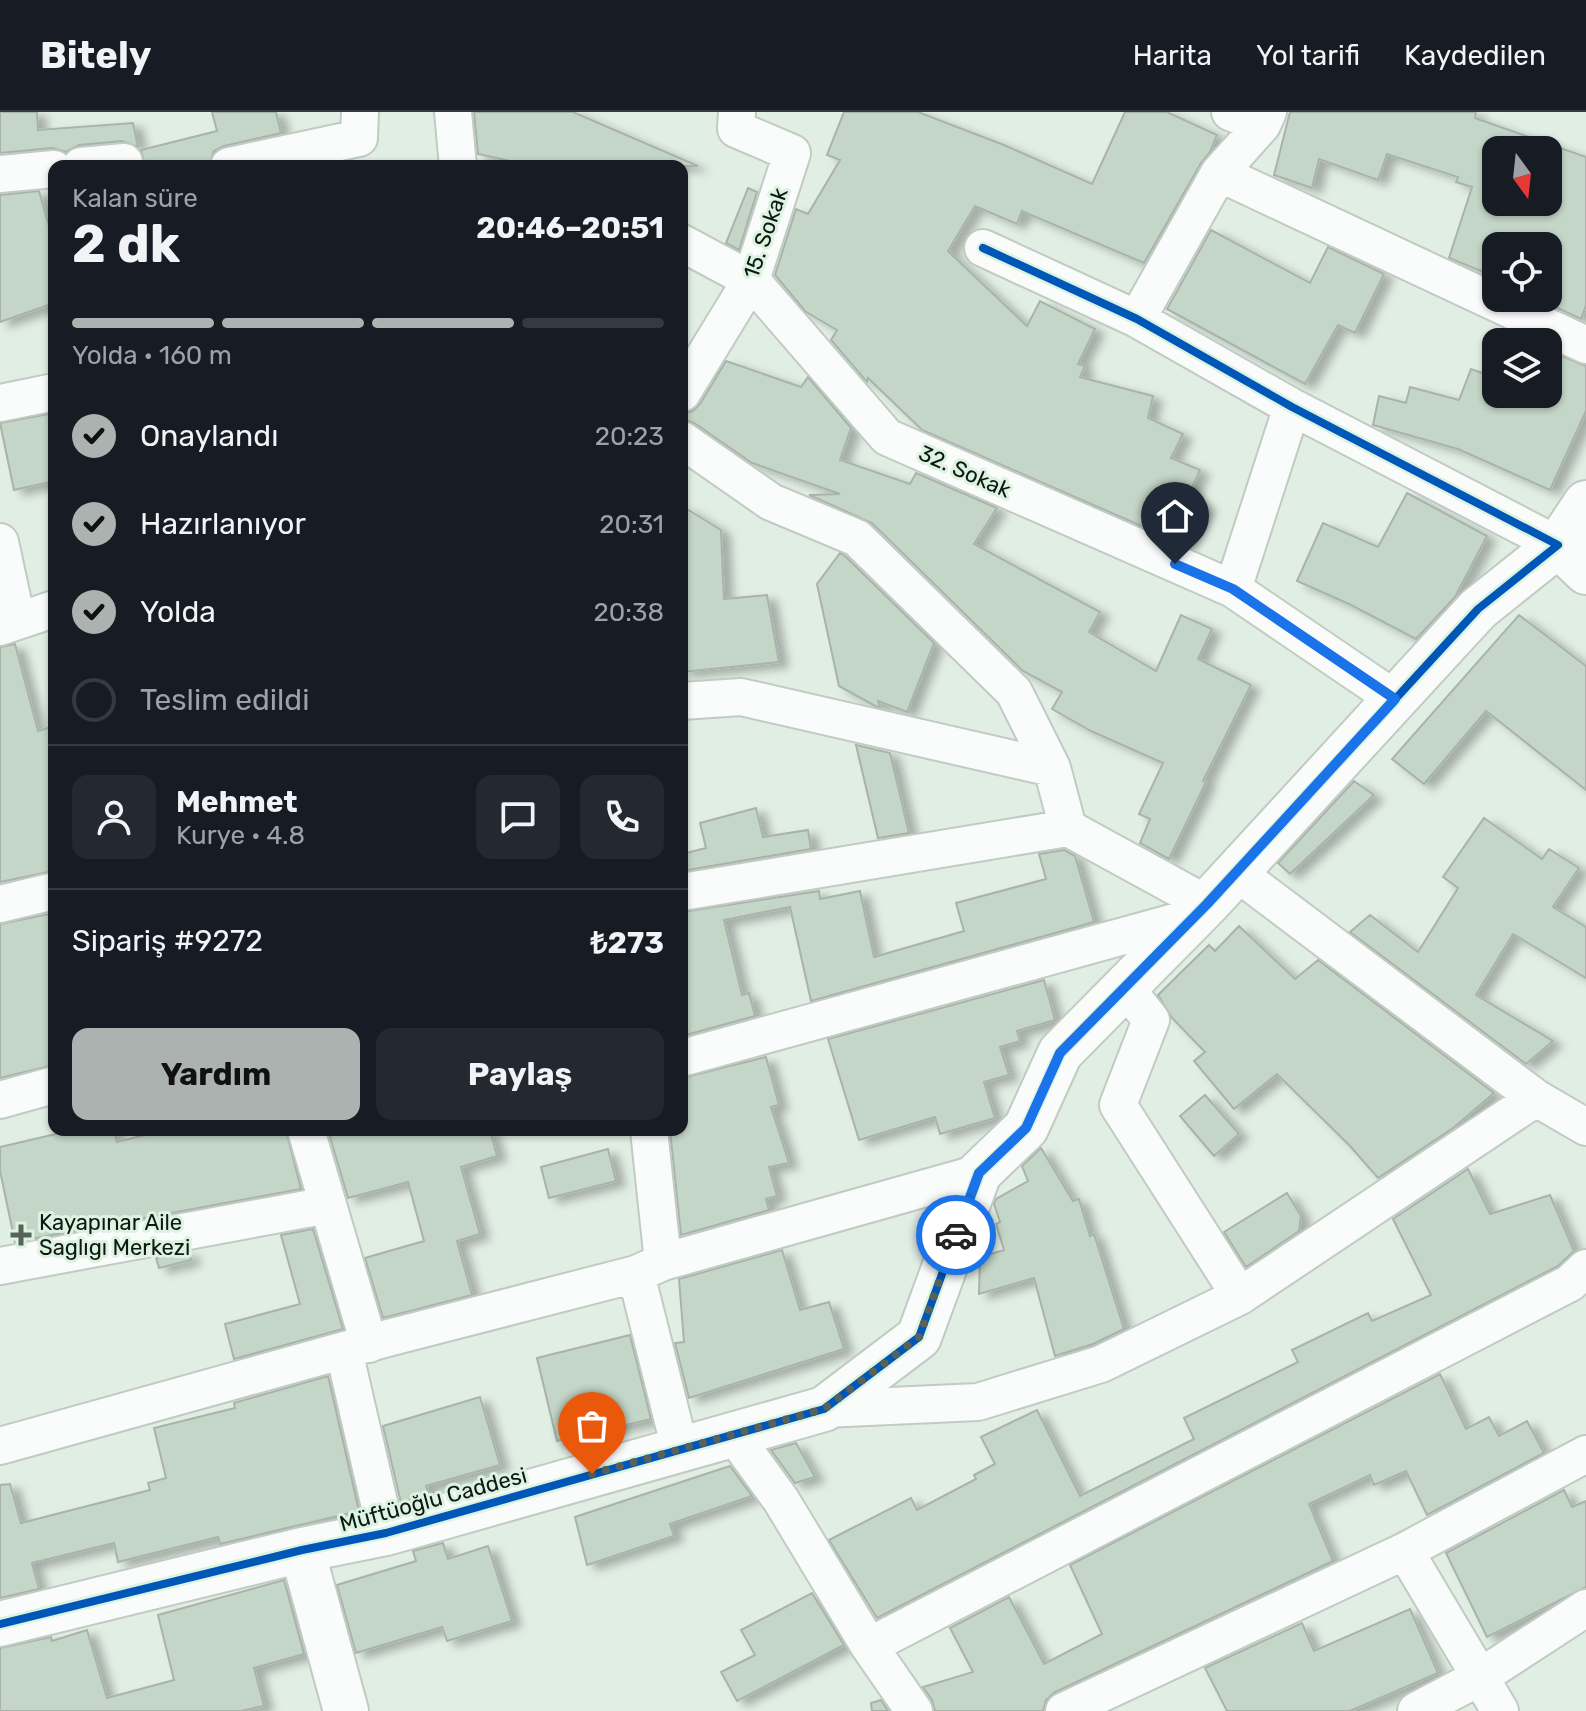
<!DOCTYPE html>
<html lang="tr">
<head>
<meta charset="utf-8">
<style>
	body { margin:0; font-family:Rubik,sans-serif; background:#242831; color:#f1f3f6; height:100vh; display:flex; flex-direction:column; font-size:30px; white-space:nowrap }
	* { box-sizing:border-box; margin:0 }
	p { font-size:26px; color:#9ea1a6 }
	.icon { flex:none; width:44px; height:44px; fill:none; stroke:currentColor; stroke-width:2; stroke-linecap:round; stroke-linejoin:round }
	.map { position:relative; flex:1; overflow:hidden }
	.side { position:absolute; left:48px; top:48px; width:640px; height:976px; display:flex; flex-direction:column; background:#171b24; border-radius:16px; box-shadow:0 2px 6px #0004 }
	.side>* { flex:none }
	.needle { width:52px; rotate:165deg }
	.buttons { position:absolute; left:1482px; top:24px; display:grid; gap:16px }
	.buttons a { display:grid; place-items:center; width:80px; height:80px; border-radius:16px; background:#171b24; box-shadow:0 2px 6px #0004; font-size:40px }
	.pin { position:absolute; display:grid; place-items:center; width:68px; height:68px; color:#fff; margin:-82px -34px; border-radius:50% 50% 50% 0; rotate:-45deg; box-shadow:0 0 8px #0007 }
	.pin .icon { rotate:45deg }
	.courier { position:absolute; display:grid; place-items:center; width:80px; height:80px; margin:-40px; border:6px solid #1a73e8; border-radius:50%; background:#fff; color:#222; box-shadow:0 2px 10px #0007 }
	.summary em { font-style:normal; font-weight:700 }
	.summary div { display:flex; flex-direction:column-reverse }
	.summary { display:flex; align-items:center; justify-content:space-between; height:136px; padding:0 24px }
	h1 { font-size:52px; font-weight:700; line-height:60px }
	.bar { display:grid; grid-template-columns:repeat(4,1fr); gap:12px 8px; align-content:center; height:96px; padding:0 24px }
	.bar i { height:10px; border-radius:6px; background:#363941 }
	.bar .on { background:#acb2b0 }
	.bar p { grid-column:span 4 }
	.line { display:flex; align-items:center; gap:20px; padding:0 24px; border-top:2px solid #363941 }
	.line div { flex:1 }
	.round { display:grid; place-items:center; flex:none; width:84px; height:84px; border-radius:16px; background:#242831 }
	ol { padding:0 24px; list-style:none }
	li { display:flex; align-items:center; gap:24px; height:88px }
	li p { margin-inline-start:auto }
	li .icon { padding:8px; border-radius:50%; background:#acb2b0; color:#111; stroke-width:4 }
	li:last-child { color:#9ea1a6 }
	li i { width:44px; height:44px; border:4px solid #363941; border-radius:50% }
	.cta { display:flex; gap:16px; margin-top:auto; padding:16px 24px }
	.cta a { flex:1; height:92px; border-radius:16px; background:#acb2b0; color:#111; font-size:32px; font-weight:700; line-height:92px; text-align:center }
	.cta a+a { background:#242831; color:#f1f3f6 }
	header { display:flex; align-items:center; gap:48px; box-sizing:border-box; height:112px; padding:0 40px; background:#171b24; border-bottom:2px solid #363941 }
	header strong { font-size:38px }
	nav { display:flex; gap:44px; margin-inline-start:auto; font-size:28px }
	.map>svg:first-child { display:block }
	.building { fill:#c3d6c7; stroke:#a9b3ab; stroke-width:2; fill-rule:evenodd; filter:url(#shadow) }
	.lines { fill:none; stroke-linecap:round; stroke-linejoin:round }
	.street-casing { stroke:#c1cbc3; stroke-width:40 }
	.secondary-casing { stroke:#c1cbc3; stroke-width:48 }
	.street { stroke:#fafcfb; stroke-width:36 }
	.secondary { stroke:#fafcfb; stroke-width:44 }
	.cycleway-casing { stroke:#dcf3e1; stroke-width:13 }
	.cycleway { stroke:#0057b8; stroke-width:8 }
	.done { stroke:#58625b; stroke-width:8; stroke-dasharray:0 14.4 }
	.route { stroke:#1a73e8; stroke-width:10 }
	.poi-dot { fill:#58625b; stroke:#dcf3e1; stroke-width:3 }
	.labels { text-anchor:middle; stroke-width:6; stroke-linejoin:round; paint-order:stroke }
	.street-label { font-size:22px; fill:#0f1711; stroke:#dcf3e1 }
	.poi-label { font-size:22px; fill:#0f1711; stroke:#dcf3e1; text-anchor:start }
</style>
</head>
<body>
<header>
<strong>Bitely</strong>
<nav><a>Harita</a><a>Yol tarifi</a><a>Kaydedilen</a></nav>
</header>
<div class="map">
<svg width="1586" height="1599" viewBox="0 0 1586 1599">
	<defs>
		<filter id="shadow"><feDropShadow dx="9" dy="5" stdDeviation="4" flood-color="#0004"/></filter>
	</defs>
	<rect width="100%" height="100%" fill="#e1eee4"/>
	<path class="building" d="M0 0H37L38 18 133 11 138 35 122 29 79 33 66 40 52 36 0 41Z
		M212 0H276L281 21 224 34 214 39 209 54H145L141 38 217 19Z
		M474 0H573L698 54H533L478 42Z
		M844 0H918L1004 33 1092 72 1125 0H1167L1217 23 1210 40 1201 51 1144 151 1022 99 1017 112 975 94 948 139 1027 214 1040 189 1095 217 1078 252 1085 254 1080 265 1153 284 1148 306 1183 322 1171 346 1200 358 1188 384 1207 394 1185 433 922 318 868 266 867 270 831 228 837 218 806 200 775 163 796 97 808 102 840 48 827 43Z
		M1290 0H1476L1475 6 1586 45V193L1581 207 1547 191 1550 183H1548V134H1496V165L1449 146 1472 75 1456 70 1458 65 1387 42 1378 68 1319 47 1312 76 1274 63ZM1496 38H1548V90H1496Z
		M748 76 757 80 739 138 726 131Z
		M39 79 54 132V191L0 210V83Z
		M1211 118 1310 171 1328 135 1384 162 1355 221 1338 213 1305 272 1167 197Z
		M1548 238 1586 254V299L1550 378 1458 337 1373 313 1379 284 1406 291 1410 275 1459 288 1471 257 1496 266V282H1548Z
		M726 249 801 275 808 265 851 316 840 348 910 372 916 361 997 396 974 432 1100 500 1089 520 1156 559 1181 503 1212 517 1198 547 1251 573 1203 669 1206 670 1169 747 1140 731 1150 707 1139 702 1163 651 1091 619 1052 597 1062 580 1023 559 872 411 809 383 840 382 752 351 694 311 682 307V302L693 299 700 292Z
		M54 301V369L14 378 0 311Z
		M1407 381 1487 424 1455 485 1416 527 1349 492 1297 469 1323 411 1378 435Z
		M682 394 721 418 724 487 767 483 779 550 682 560Z
		M840 441 845 444 934 531 907 600 878 589 880 595H877L839 574 817 472Z
		M1519 503 1586 554V678L1486 599 1424 672 1392 647Z
		M15 532 38 619 54 614V759L0 770V535Z
		M856 633 890 641 909 721 878 726Z
		M1354 669 1374 683 1290 762 1278 751Z
		M756 696 763 725 808 718 811 737 682 759V742L706 736 700 711Z
		M1484 706 1542 747 1549 737 1579 756 1553 795 1586 815V866L1513 822 1476 883 1553 929 1526 952 1350 820 1370 803 1418 840 1458 776 1443 765Z
		M1064 738 1075 744 1094 810 811 889 790 795 724 808 742 883 749 881 755 904 682 924V800L819 779 820 787 860 779 874 845 964 819 956 791 1046 767 1039 742Z
		M54 801V953L0 966V812Z
		M1239 814 1295 867 1318 848 1494 981 1453 1016 1378 1066 1350 1034 1277 962 1234 997 1194 949 1205 940 1172 906 1158 883 1209 833 1215 839Z
		M1044 868 1055 908 1017 919 1020 929 1000 935 1009 963 984 970 995 1006 940 1022 935 1005 859 1028 828 927Z
		M766 945 779 993 771 995 789 1051 769 1055 777 1084 766 1087 769 1098 681 1123 670 1018H682V966Z
		M1205 983 1239 1022 1214 1044 1180 1004Z
		M73 1018H114L117 1030 164 1018H286L301 1077 15 1130 0 1059V1035Z
		M328 1018H490L497 1044 461 1055 480 1122 457 1129 472 1183 383 1206 365 1146 424 1129 408 1070 348 1086Z
		M1041 1036 1073 1089 1079 1087 1090 1124 1094 1122 1124 1217 1093 1232 1055 1244 1034 1166 979 1182 980 1145 1004 1138 996 1112 1000 1110 994 1092 996 1087 1028 1069 1022 1054Z
		M608 1037 616 1069 549 1086 541 1055Z
		M1468 1057 1490 1102 1550 1083 1574 1139 1558 1154 877 1506 829 1428 911 1386 917 1398 976 1367 974 1363 995 1352 981 1325 1037 1298 1080 1384 1194 1327 1184 1306 1298 1250 1292 1238 1368 1201 1372 1209 1431 1183 1393 1107Z
		M1287 1081 1301 1104 1299 1119 1246 1155 1224 1120Z
		M313 1117 343 1217 234 1247 225 1212 300 1192 281 1123Z
		M782 1138 800 1198 829 1190 844 1237 689 1286 675 1231 684 1230 679 1167Z
		M189 1140 191 1148 159 1156 156 1146Z
		M630 1223 651 1307 557 1329 537 1246Z
		M1440 1262 1466 1317 1489 1305 1499 1324 1527 1309 1544 1341 1427 1403 1406 1359 1374 1373 1370 1363 1309 1392 1333 1449 1055 1580 1046 1588 1043 1599H935L932 1588 923 1575 973 1560 950 1516 1009 1485 1044 1552 1102 1522 1070 1453Z
		M328 1264 359 1399 220 1432 218 1425 118 1450 114 1431 32 1451 39 1477 0 1486V1373L10 1372 21 1411 150 1378 148 1371 166 1366 154 1316 235 1296 234 1291Z
		M480 1285 500 1353 426 1374 429 1383 401 1391 383 1314Z
		M796 1331 815 1365 795 1371 771 1338Z
		M730 1354 752 1384 670 1412 674 1424 587 1453 575 1405Z
		M1564 1378 1572 1395 1586 1389V1475L1487 1525 1446 1441Z
		M443 1431 448 1447 488 1434 512 1509 447 1529 442 1515 356 1541 337 1473 416 1449 413 1439Z
		M284 1468 304 1542 254 1556 264 1594 241 1599H0V1536L51 1525 52 1529 87 1518 107 1586 174 1568 158 1503Z
		M812 1481 844 1533 737 1589 721 1560 755 1543 741 1518Z
		M1410 1497 1438 1561 1350 1599H1227L1205 1556 1302 1511 1314 1539Z
		M881 1588 888 1599H872L871 1591Z"/>
	<g class="lines">
		<defs>
			<path id="street" d="M453 0 458 54
				M1230 0 1262 13
				M1268 0 1262 13 1219 61 1586 233
				M81 54 124 50 125 54
				M229 54 359 26 360 0
				M0 62 54 57
				M682 131 751 168 887 325 1233 477
				M983 136 1137 207 1292 295 1558 433
				M1137 207 1219 61
				M682 281 751 168 792 41 736 17 737 0
				M0 291 54 280
				M1292 295 1233 477 1395 587
				M682 328 771 390 857 426 1014 580 1052 656
				M0 430 17 509
				M0 515 54 497
				M682 589 741 585 1052 656 1068 716 682 780
				M1068 716 1207 792
				M1236 760 1536 986 1586 1015
				M0 792 54 779
				M1126 876 1151 908 1118 993 1240 1184
				M682 946 1196 804
				M0 988 54 973
				M306 1018 369 1232
				M649 1018 663 1150
				M0 1154 328 1093
				M636 1162 680 1337
				M344 1239 386 1421
				M824 1297 978 1290 1101 1252 1240 1184 1536 986
				M733 1322 781 1388 869 1534 914 1599
				M0 1334 384 1227 636 1162 663 1150 979 1061
				M1405 1439 1480 1565 1586 1496
				M869 1534 1570 1171 1586 1156
				M1064 1599 1405 1439 1586 1342
				M1416 1599 1480 1565 1500 1599"/>
			<path id="secondary" d="M1586 391 1558 433 1586 460
				M302 1438 346 1599
				M0 1512 302 1438 386 1421 824 1297 919 1225 979 1061 1026 1016 1060 941 1207 792 1478 497 1558 433"/>
		</defs>
		<use href="#street" class="street-casing"/>
		<use href="#secondary" class="secondary-casing"/>
		<use href="#street" class="street"/>
		<use href="#secondary" class="secondary"/>
		<defs>
			<path id="cycleway" d="M0 1512 302 1438 386 1421 824 1297 919 1225 979 1061 1026 1016 1060 941 1207 792 1478 497 1558 433 1292 295 1137 207 983 136"/>
		</defs>
		<use href="#cycleway" class="cycleway-casing"/>
		<use href="#cycleway" class="cycleway"/>
	</g>
	<g class="lines">
		<path class="done" d="M592 1362 824 1297 919 1225 956 1123"/>
		<path class="route" d="M956 1123 979 1061 1026 1016 1060 941 1207 792 1395 587 1233 477 1175 452"/>
	</g>
	<path class="poi-dot" d="M17 1111h8v8h8v8h-8v8h-8v-8h-8v-8h8z"/>
	<g class="labels">
		<g class="street-label">
			<text transform="translate(765 121) rotate(-71)" y="8">15. Sokak</text>
			<text transform="translate(965 359) rotate(24)" y="8">32. Sokak</text>
			<text transform="translate(433 1387) rotate(-15)" y="8">Müftüoğlu Caddesi</text>
		</g>
		<g class="poi-label">
			<text x="39" y="1118">Kayapınar Aile<tspan x="39" dy="25">Saglıgı Merkezi</tspan></text>
		</g>
	</g>
</svg>
<div class="buttons">
<a><svg class="needle" viewBox="-14 -14 28 28"><path d="M0-13l5 13h-10z" fill="#e53935"/><path d="M0 13l5-13h-10z" fill="#9ea1a6"/></svg></a>
<a><svg class="icon" aria-label="locate" viewBox="0 0 24 24"><circle cx="12" cy="12" r="6"/><path d="M12 2v4M12 18v4M2 12h4M18 12h4"/></svg></a>
<a><svg class="icon" aria-label="layers" viewBox="0 0 24 24"><path d="M12 4l9 5-9 5-9-5zM3 14l9 5 9-5"/></svg></a>
</div>
<div class="pin" style="left:592px;top:1362px;background:#ea580c"><svg class="icon" aria-label="bag" viewBox="0 0 24 24"><path d="M5 8h14l-1 12H6zM9 8a3 3 0 0 1 6 0"/></svg></div>
<div class="pin" style="left:1175px;top:452px;background:#1f2937"><svg class="icon" aria-label="home" viewBox="0 0 24 24"><path d="M3 11l9-7 9 7M6 9v11h12V9"/></svg></div>
<div class="courier" style="left:956px;top:1123px"><svg class="icon" aria-label="car" viewBox="0 0 24 24"><path d="M5 17H2v-5l4-1 3-4h7l3 4 3 1v5h-3M9 17h6M6 11h13"/><circle cx="7" cy="17" r="2"/><circle cx="17" cy="17" r="2"/></svg></div>
<section class="side">
<div class="summary"><div><h1>2 dk</h1><p>Kalan süre</p></div><em>20:46–20:51</em></div>
<div class="bar"><i class="on"></i><i class="on"></i><i class="on"></i><i></i><p>Yolda · 160 m</p></div>
<ol>
<li><svg class="icon" aria-label="check" viewBox="0 0 24 24"><path d="M5 12l5 5 9-10"/></svg>Onaylandı<p>20:23</p></li>
<li><svg class="icon" aria-label="check" viewBox="0 0 24 24"><path d="M5 12l5 5 9-10"/></svg>Hazırlanıyor<p>20:31</p></li>
<li><svg class="icon" aria-label="check" viewBox="0 0 24 24"><path d="M5 12l5 5 9-10"/></svg>Yolda<p>20:38</p></li>
<li><i></i>Teslim edildi</li>
</ol>
<div class="line" style="height:144px"><a class="round"><svg class="icon" aria-label="person" viewBox="0 0 24 24"><circle cx="12" cy="8" r="4"/><path d="M4 21q1-7 8-7t8 7"/></svg></a><div><b>Mehmet</b><p>Kurye · 4.8</p></div><a class="round"><svg class="icon" aria-label="chat" viewBox="0 0 24 24"><path d="M4 5h16v11H9l-5 4z"/></svg></a><a class="round"><svg class="icon" aria-label="phone" viewBox="0 0 24 24"><path d="M5 4h4l2 5-3 2q2 4 5 5l2-3 5 2v4C11 20 4 13 5 4z"/></svg></a></div>
<div class="line" style="height:104px"><div>Sipariş #9272</div><b>₺273</b></div>
<div class="cta"><a>Yardım</a><a>Paylaş</a></div>
</section>
</div>
</body>
</html>
